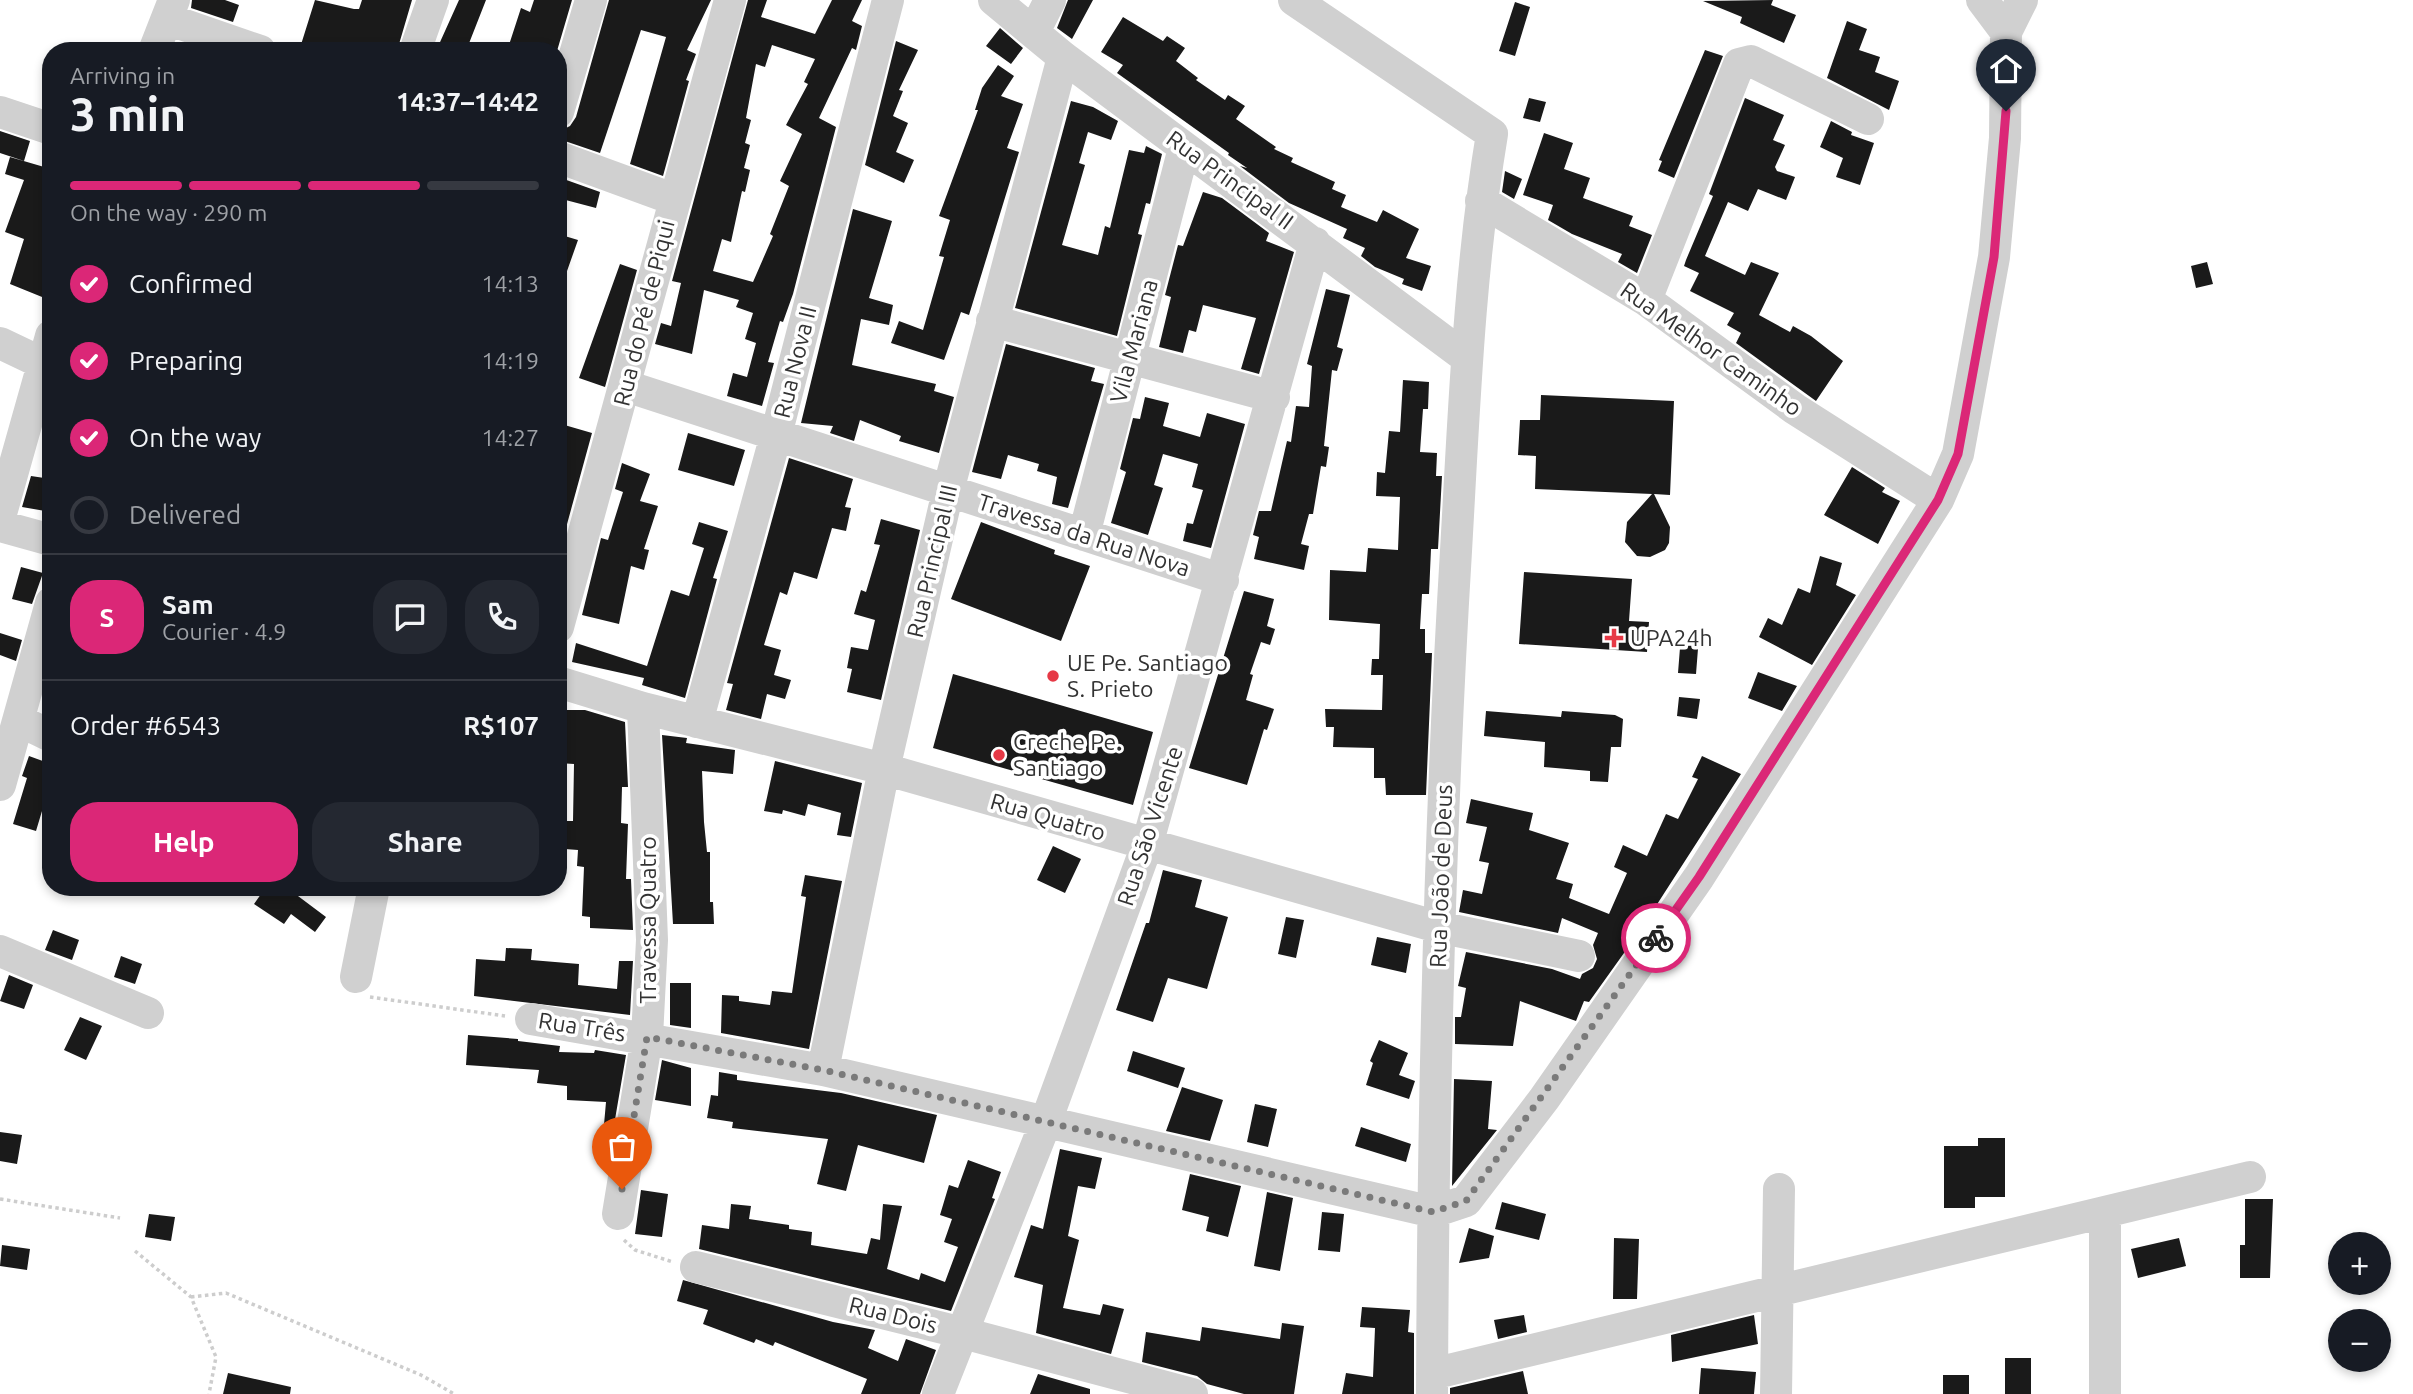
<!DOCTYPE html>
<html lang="en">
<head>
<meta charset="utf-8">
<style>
	body { margin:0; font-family:Ubuntu,sans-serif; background:#242831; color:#f1f3f6; height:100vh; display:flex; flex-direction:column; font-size:26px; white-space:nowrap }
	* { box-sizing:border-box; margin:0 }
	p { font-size:23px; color:#9ea1a6 }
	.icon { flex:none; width:38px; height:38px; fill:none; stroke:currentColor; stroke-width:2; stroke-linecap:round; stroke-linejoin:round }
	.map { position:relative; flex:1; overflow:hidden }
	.details { position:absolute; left:42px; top:42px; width:525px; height:854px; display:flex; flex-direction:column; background:#171b24; border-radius:28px; box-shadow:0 4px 10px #0003 }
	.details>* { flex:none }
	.buttons { position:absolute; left:2328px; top:1232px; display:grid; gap:14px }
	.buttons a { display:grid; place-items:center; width:63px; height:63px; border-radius:50%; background:#171b24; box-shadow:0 4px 10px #0003; font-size:35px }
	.pin { position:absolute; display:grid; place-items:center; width:60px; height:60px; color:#fff; margin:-72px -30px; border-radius:50% 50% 50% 0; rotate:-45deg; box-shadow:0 0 7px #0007 }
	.pin .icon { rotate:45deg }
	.courier { position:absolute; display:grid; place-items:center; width:70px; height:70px; margin:-35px; border:5px solid #db2777; border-radius:50%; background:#fff; color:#222; box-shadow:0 2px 9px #0007 }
	.head em { font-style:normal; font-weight:700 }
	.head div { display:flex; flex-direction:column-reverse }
	.head { display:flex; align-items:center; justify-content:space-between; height:119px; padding:0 28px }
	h1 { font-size:46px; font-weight:700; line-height:52px }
	.bar { display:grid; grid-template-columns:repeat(4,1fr); gap:10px 7px; align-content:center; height:84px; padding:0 28px }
	.bar i { height:9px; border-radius:5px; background:#363941 }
	.bar .on { background:#db2777 }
	.bar p { grid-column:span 4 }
	.line { display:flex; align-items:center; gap:18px; padding:0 28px; border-top:2px solid #363941 }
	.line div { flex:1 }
	.round { display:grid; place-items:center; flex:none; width:74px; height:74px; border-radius:28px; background:#242831 }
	ol { padding:0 28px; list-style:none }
	li { display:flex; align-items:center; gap:21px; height:77px }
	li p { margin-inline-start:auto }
	li .icon { padding:7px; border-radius:50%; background:#db2777; color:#fff; stroke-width:4 }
	li:last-child { color:#9ea1a6 }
	li i { width:38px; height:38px; border:4px solid #363941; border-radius:50% }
	.action { display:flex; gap:14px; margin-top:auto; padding:14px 28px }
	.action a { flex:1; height:80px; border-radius:28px; background:#db2777; color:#fff; font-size:28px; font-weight:700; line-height:80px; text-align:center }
	.action a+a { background:#242831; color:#f1f3f6 }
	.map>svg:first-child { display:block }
	.building { fill:#1a1a1a; fill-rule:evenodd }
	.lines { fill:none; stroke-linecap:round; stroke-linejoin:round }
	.path { stroke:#cdcdcd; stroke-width:3.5; stroke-dasharray:3.5 3.5; stroke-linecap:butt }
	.minor { stroke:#d0d0d0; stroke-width:32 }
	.done { stroke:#7a7a7a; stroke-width:7; stroke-dasharray:0 12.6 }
	.route { stroke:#db2777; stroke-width:9 }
	.poi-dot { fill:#e63946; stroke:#fff; stroke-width:2.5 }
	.labels { text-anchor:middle; stroke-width:7; stroke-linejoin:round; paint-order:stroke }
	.street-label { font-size:23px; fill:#333; stroke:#fff }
	.poi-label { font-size:23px; fill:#333; stroke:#fff; text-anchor:start }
</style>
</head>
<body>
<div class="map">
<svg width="2413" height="1394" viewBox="0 0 2413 1394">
	<rect width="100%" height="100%" fill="#fff"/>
	<path class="building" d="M192 0H225L239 5 233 22 191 8Z
		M315 0 354 9H359L362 0H412L397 51H299Z
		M459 0H486L466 51H436Z
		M534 0H572L557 51H507L521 8 530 12Z
		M609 0H711L687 50 696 54 686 80 689 81 663 176 630 164 666 37 641 30 600 153 559 139 562 130 570 126 576 117Z
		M748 0H767L761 17 815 34 832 0H862L852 21 862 26 856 50 852 48 819 118 836 127 793 294 783 322 780 321 768 362 774 363 762 406 727 396 733 373 747 377 756 343 745 339 753 313 736 307 739 300 704 290 692 354 655 344 661 323 671 326 681 283 672 281ZM772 45 815 59 804 82 808 84 786 125 802 134 780 181 789 186 770 234 773 236 753 282 713 271 722 239 731 242 742 191 745 192 750 170 744 168 750 145 745 143 751 120 746 118 756 64 765 67Z
		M1068 0H1093L1072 39 1057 28Z
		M1773 0 1771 5 1796 15 1784 43 1740 23 1742 17 1703 1Z
		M1515 2 1530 7 1515 56 1499 51Z
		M1123 17 1163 41 1167 36 1185 48 1176 61 1198 78 1196 80 1225 100 1228 95 1245 106 1236 119 1276 147 1274 149 1293 158 1291 162 1335 182 1332 189 1346 195 1341 207 1377 222 1383 210 1419 229 1406 258 1431 266 1422 291 1402 284 1404 279 1375 267 1361 256 1365 248 1343 238 1347 229 1289 203 1240 166 1247 168 1228 155 1229 153 1117 73 1123 65 1101 52Z
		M1847 21 1867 29 1859 50 1880 57 1875 72 1899 81 1889 110 1827 78Z
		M1000 28 1023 48 1011 64 986 46Z
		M896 41 918 50 899 90 903 91 893 116 908 123 896 152 914 160 904 183 865 165Z
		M1705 50 1723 56 1674 178 1658 171 1662 161 1659 160Z
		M998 65 1014 76 1001 96 1023 104 1007 148 1019 152 969 315 961 312 944 360 891 343 899 321 923 330 944 257 939 256 950 220 939 216 978 110H975L982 88Z
		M1529 98 1546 102 1540 122 1523 118Z
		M1745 98 1784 115 1773 140 1785 145 1775 167 1777 171 1795 177 1786 200 1758 189 1748 211 1728 202 1705 256 1745 275 1751 262 1779 273 1759 315 1790 332 1793 326 1811 336 1843 361 1816 401 1736 343 1741 333 1727 325 1734 313 1690 291 1699 273 1684 266 1686 260 1713 196 1709 194Z
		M1071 101 1093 107 1118 121 1111 140 1088 132 1079 163 1085 165 1062 245 1098 255 1105 226 1110 228 1129 150 1144 153 1146 146 1162 154 1150 204 1146 203 1138 234 1142 235 1117 336 1015 308Z
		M1831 121 1852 132 1851 135 1874 143 1860 185 1836 177 1843 158 1820 147Z
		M0 131 30 141 24 161 0 153Z
		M1544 133 1573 143 1564 169 1590 178 1583 198 1633 216 1629 226 1652 235 1637 273 1618 262 1622 254 1572 234 1548 220 1553 205 1523 195Z
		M10 157 51 169V288L47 299 10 284 24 239 5 232 24 180 5 174Z
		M1505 171 1522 179 1514 199 1502 192Z
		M558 177 600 192 596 208 558 198Z
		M1203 192 1222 198 1269 233 1266 241 1294 252 1259 374 1241 369 1256 318 1203 305 1196 332 1189 330 1183 353 1159 347 1171 297 1165 295 1178 245 1183 246Z
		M853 209 892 221 869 298 893 305 889 325 861 319 852 365 936 384 934 391 954 397 939 453 899 441 901 436 860 420 854 441 830 433 833 426 801 423Z
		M558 234 578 240 561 288H558Z
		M2207 262 2213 284 2196 288 2191 266Z
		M620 264 637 270 605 387 579 378Z
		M1326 289 1350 295 1337 347 1343 349 1337 371 1332 370 1324 446 1329 447 1326 467 1321 466 1313 514H1309L1301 544 1309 546 1304 570 1254 559 1259 537 1253 535 1259 511H1271L1287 441 1291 442 1296 406 1309 407 1312 366 1307 364Z
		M1006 344 1095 368 1091 381 1104 384 1068 508 1052 504 1057 477 1037 471 1039 464 1008 455 1001 479 972 472Z
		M1403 380 1429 382 1428 409H1423L1420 452 1437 453 1436 476H1442L1438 549H1431L1429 594H1422L1420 629H1425V653H1432L1426 795H1386L1385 778H1374V748L1333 747 1334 727H1326L1325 709 1382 710 1383 675H1371L1372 659H1379L1380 624 1329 620 1330 570 1366 572 1368 548 1398 550 1400 497 1376 496 1377 472 1385 473 1389 431 1400 432Z
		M1541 395 1674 401 1670 495 1654 494 1670 527 1669 543 1665 550 1650 557 1637 556 1625 542 1627 522 1652 494 1535 489 1536 456 1518 455 1520 420H1540Z
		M1145 397 1169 403 1163 426 1200 437 1207 413 1245 424 1211 548 1183 541 1187 523 1193 524 1203 490 1192 487 1198 464 1163 454 1154 485 1163 488 1148 535 1111 523 1126 472 1120 469 1133 418 1140 419Z
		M561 424 592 433 558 557V433Z
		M688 433 745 450 734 486 678 470Z
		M789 458 853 479 845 507 851 508 846 531 832 528 817 579 794 572 787 595 780 592 764 645 781 650 774 675 791 680 785 699 767 694 761 719 726 710 733 684 727 683Z
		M622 463 650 474 640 501 658 506 644 549 649 550 644 570 631 566 619 624 582 615 601 538 608 540 623 492 615 489Z
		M1852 467 1885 488 1882 492 1900 501 1878 544 1824 515Z
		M31 476 51 479V512L22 507Z
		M881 519 920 530 881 700 847 692 852 669 847 668 851 647 868 650 875 620 854 614 861 590 866 592 880 545 874 544Z
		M699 522 728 531 713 578 717 579 685 698 642 685 644 678 572 662 576 643 647 666 671 590 689 596 704 548 692 544Z
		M981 522 1055 550 1054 554 1090 566 1061 641 951 599Z
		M1820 556 1842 563 1836 585 1856 595 1812 665 1759 637 1768 618 1782 625 1798 588 1810 593Z
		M21 567 43 573 32 604 12 599Z
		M1524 572 1632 579 1629 621 1649 622 1647 652 1519 644Z
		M1244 591 1274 599 1267 626 1275 629 1270 645 1261 642 1250 674 1253 675 1246 700 1274 709 1267 730 1264 729 1247 785 1189 768Z
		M0 633 22 640 16 661 0 655Z
		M1681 635 1699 636 1696 674 1678 673Z
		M1758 672 1797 686 1782 711 1748 698Z
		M953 674 1153 732 1133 805 933 748Z
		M1679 697 1700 699 1697 719 1677 716Z
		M558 710H585L625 722 628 787H622L621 823 628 824 626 879H631L633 930 590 928V917L582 916 584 867 577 866 578 850 565 849 566 821H573L574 764 558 763Z
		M1486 711 1561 717 1562 711 1615 715 1623 719 1621 747H1611L1608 782 1590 781V771L1544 767 1545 742 1484 736Z
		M662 735 687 738 686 743 735 750 733 774 702 771 704 822 707 852H710V902H713L714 924H673Z
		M29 756 51 764V781L36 831 13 824 27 778 22 776Z
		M1702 756 1741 774 1654 909 1649 907 1642 924 1637 922 1624 953 1589 1002 1584 1001 1576 1021 1520 1001 1513 1046 1455 1044V1017H1461L1466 988 1458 986 1466 952 1552 969 1580 979 1582 974 1593 968 1597 959 1593 945 1598 933 1562 918 1558 933 1459 912 1463 890 1482 894 1489 863 1479 861 1487 827 1466 823 1471 799 1533 813 1529 830 1569 843 1556 879 1573 884 1569 898 1609 914 1627 873 1614 867 1623 845 1647 856 1666 814 1678 819 1698 779 1692 777Z
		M775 761 862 783 851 837 837 835 841 813 808 804 805 816 783 810 782 814 764 811Z
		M1053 846 1081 859 1065 893 1037 880Z
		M1163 870 1202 880 1195 907 1228 917 1207 989 1168 978 1153 1022 1116 1010 1146 923H1149Z
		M805 875 842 881 809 1049 721 1033 722 995 739 996V1001L770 1005 772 991 792 993 806 897 801 896Z
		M266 887H286L326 917 315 932 291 914 284 924 254 904Z
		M1286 917 1304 920 1296 958 1278 954Z
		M53 930 79 940 72 960 45 950Z
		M1377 937 1411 944 1406 973 1371 965Z
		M506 948 532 949 531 960 579 964 578 985 617 989 619 961H633L630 1015 474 996 476 959 505 961Z
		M121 956 142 964 135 984 114 977Z
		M9 975 33 985 24 1009 0 1001Z
		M670 983H691V1028L670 1025Z
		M80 1017 102 1026 86 1060 64 1050Z
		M468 1035 518 1039V1041L560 1046 559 1052 594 1053 595 1050 626 1055 612 1137 603 1136 606 1102 567 1100V1086L537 1083 539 1070 466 1065Z
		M1379 1040 1408 1053 1399 1075 1415 1081 1409 1099 1366 1085 1373 1063 1370 1061Z
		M1133 1051 1185 1068 1178 1088 1127 1071Z
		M662 1060 691 1068V1106L655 1100Z
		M719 1072 737 1075V1080L841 1093 937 1115 924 1163 858 1145 846 1191 817 1184 828 1139 732 1128 733 1122 707 1118 711 1095 718 1096Z
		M1454 1079 1492 1081 1488 1129 1497 1130 1452 1186Z
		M1182 1087 1223 1100 1210 1141 1166 1131Z
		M1255 1104 1277 1109 1268 1147 1247 1142Z
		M1361 1127 1411 1144 1406 1162 1355 1146Z
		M0 1132 22 1135 17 1164 0 1161Z
		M1978 1138H2005V1197H1975V1208H1944V1146H1978Z
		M1060 1149 1102 1158 1095 1189 1078 1186 1068 1236 1079 1240 1063 1308 1100 1315 1103 1304 1124 1309 1111 1354 1036 1333 1043 1285 1014 1277 1031 1225 1043 1229Z
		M968 1160 1001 1172 992 1198 995 1199 951 1311 699 1249 702 1225 729 1229 731 1204 751 1206 749 1219 789 1225V1229L812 1232 811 1245 867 1254 871 1238 880 1240 883 1204 902 1206 887 1269 919 1280 921 1273 945 1282 958 1247 944 1242 952 1219 940 1215 949 1185 958 1188Z
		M1190 1174 1241 1186 1228 1237 1206 1231 1209 1217 1182 1210Z
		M641 1190 668 1194 662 1237 635 1234Z
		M1267 1192 1293 1198 1280 1271 1254 1266Z
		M2245 1199H2273L2270 1278H2240V1245H2245Z
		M1502 1202 1546 1214 1539 1240 1495 1229Z
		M1322 1212 1344 1214 1340 1252 1318 1250Z
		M149 1214 175 1217 171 1241 145 1237Z
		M1469 1228 1494 1236 1489 1258 1459 1263Z
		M1614 1238 1639 1239 1637 1299H1613Z
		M2179 1238 2186 1266 2138 1278 2131 1249Z
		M2 1245 30 1249 27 1270 0 1266Z
		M683 1280 833 1322 875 1330 868 1348 898 1361 906 1339 936 1350 920 1394H861L867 1379 775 1342 773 1346 756 1339 754 1343 703 1324 708 1310 677 1301Z
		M1362 1307 1410 1310 1408 1332 1414 1333V1394H1342L1346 1373 1373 1377 1375 1328 1360 1327Z
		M1524 1315 1527 1332 1498 1339 1494 1320Z
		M1754 1315 1758 1344 1672 1362 1671 1335Z
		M1282 1323 1304 1326 1294 1394H1244L1207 1384 1197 1376 1142 1362 1146 1332 1200 1341 1202 1327 1280 1339Z
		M2005 1358H2031V1394H2005Z
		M1701 1368 1756 1372 1754 1394H1699Z
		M1523 1371 1528 1394H1450V1388Z
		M228 1373 291 1387 290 1394H223Z
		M1038 1374 1090 1389V1394H1030Z
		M1943 1375H1969V1394H1943Z"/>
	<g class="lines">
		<path class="path" d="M370 997 505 1016
			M0 1199 120 1218
			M624 1240 635 1250 673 1262
			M135 1251 191 1297 216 1357 209 1394
			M191 1297 226 1293 421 1375 454 1394"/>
		<path class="minor" d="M994 0 1063 57 1467 358
			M1294 0 1492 134C1469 272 1464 412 1456 551 1439 832 1433 1113 1432 1394
			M1982 0 2006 32
			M167 19 260 51
			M1034 32 1050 0
			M154 51 174 0
			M415 51 433 0
			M0 112 51 129
			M558 112 591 0
			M558 157 673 199
			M1481 201 1646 300 1795 409 1938 500
			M1646 300 1739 64 1751 61 1868 119
			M992 321 1274 397
			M0 343 42 363
			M626 386 1223 580
			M0 517 51 336
			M0 526 51 540
			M1084 535 1184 148
			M558 627 730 0
			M558 682 643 708 884 769 1438 927 1579 956
			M20 721 51 736
			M697 722 776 435 888 0
			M0 785 51 603
			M0 951 148 1013
			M356 977 374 887
			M531 1019 823 1070 1433 1212 1466 1201 1544 1099 1699 877 1938 500 1958 454 1994 257 2005 138 2006 32 2022 0
			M823 1070 884 769 948 491 1063 57
			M2105 1212V1394
			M618 1214 647 1037 652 940 643 708
			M696 1267 963 1333 1192 1394
			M1432 1374 2250 1177
			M938 1394 1045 1124 1147 845 1315 243
			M1776 1394 1779 1189"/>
	</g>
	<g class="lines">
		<path class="done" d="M622 1189 647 1037 823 1070 1433 1212 1466 1201 1656 938"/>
		<path class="route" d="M1656 938 1699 877 1938 500 1958 454 1994 257 2006 111"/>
	</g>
	<g class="poi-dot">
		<path d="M1610.5 627.5h7v7h7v7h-7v7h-7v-7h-7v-7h7z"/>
		<circle cx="1053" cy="676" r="7"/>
		<circle cx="999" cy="755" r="7"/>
	</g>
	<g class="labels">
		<g class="street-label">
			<text transform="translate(1230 180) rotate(36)" y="8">Rua Principal II</text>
			<text transform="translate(644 313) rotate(-76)" y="8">Rua do Pé de Piqui</text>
			<text transform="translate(1134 341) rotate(-75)" y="8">Vila Mariana</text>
			<text transform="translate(1711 349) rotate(35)" y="8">Rua Melhor Caminho</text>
			<text transform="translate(795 362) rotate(-76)" y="8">Rua Nova II</text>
			<text transform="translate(1084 535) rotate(18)" y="8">Travessa da Rua Nova</text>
			<text transform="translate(932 561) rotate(-77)" y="8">Rua Principal III</text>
			<text transform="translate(1048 817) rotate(16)" y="8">Rua Quatro</text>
			<text transform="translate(1150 826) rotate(-72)" y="8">Rua São Vicente</text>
			<text transform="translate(1441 876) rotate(-88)" y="8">Rua João de Deus</text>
			<text transform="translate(648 920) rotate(-90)" y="8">Travessa Quatro</text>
			<text transform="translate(582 1027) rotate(9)" y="8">Rua Três</text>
			<text transform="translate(893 1315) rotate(14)" y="8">Rua Dois</text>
		</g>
		<g class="poi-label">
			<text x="1630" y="646">UPA24h</text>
			<text x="1067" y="671">UE Pe. Santiago<tspan x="1067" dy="26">S. Prieto</tspan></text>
			<text x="1013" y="750">Creche Pe.<tspan x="1013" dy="26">Santiago</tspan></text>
		</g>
	</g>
</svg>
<div class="buttons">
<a>+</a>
<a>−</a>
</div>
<div class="pin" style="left:622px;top:1189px;background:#ea580c"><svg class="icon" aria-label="bag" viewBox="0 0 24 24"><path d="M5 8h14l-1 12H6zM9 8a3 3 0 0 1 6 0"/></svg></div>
<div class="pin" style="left:2006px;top:111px;background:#1f2937"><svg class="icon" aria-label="home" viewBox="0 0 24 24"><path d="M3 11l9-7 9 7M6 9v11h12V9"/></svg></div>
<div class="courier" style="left:1656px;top:938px"><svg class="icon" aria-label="bike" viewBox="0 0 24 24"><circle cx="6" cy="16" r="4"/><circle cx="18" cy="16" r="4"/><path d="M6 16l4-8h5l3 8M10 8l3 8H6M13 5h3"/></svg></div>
<section class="details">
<div class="head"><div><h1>3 min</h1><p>Arriving in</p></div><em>14:37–14:42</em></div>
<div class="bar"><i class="on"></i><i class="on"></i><i class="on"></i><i></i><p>On the way · 290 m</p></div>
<ol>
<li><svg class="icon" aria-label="check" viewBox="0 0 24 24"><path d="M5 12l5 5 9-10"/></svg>Confirmed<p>14:13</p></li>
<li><svg class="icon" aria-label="check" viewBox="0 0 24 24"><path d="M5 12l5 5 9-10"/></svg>Preparing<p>14:19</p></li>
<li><svg class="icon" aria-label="check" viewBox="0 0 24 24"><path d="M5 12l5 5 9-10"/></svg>On the way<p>14:27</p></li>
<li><i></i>Delivered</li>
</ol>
<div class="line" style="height:126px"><b class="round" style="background:#db2777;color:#fff">S</b><div><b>Sam</b><p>Courier · 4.9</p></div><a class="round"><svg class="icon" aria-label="chat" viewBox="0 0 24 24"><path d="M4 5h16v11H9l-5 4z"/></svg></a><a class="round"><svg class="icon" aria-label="phone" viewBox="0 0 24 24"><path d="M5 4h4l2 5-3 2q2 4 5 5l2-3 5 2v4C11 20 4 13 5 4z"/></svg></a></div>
<div class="line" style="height:91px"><div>Order #6543</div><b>R$107</b></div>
<div class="action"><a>Help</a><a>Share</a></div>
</section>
</div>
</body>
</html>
